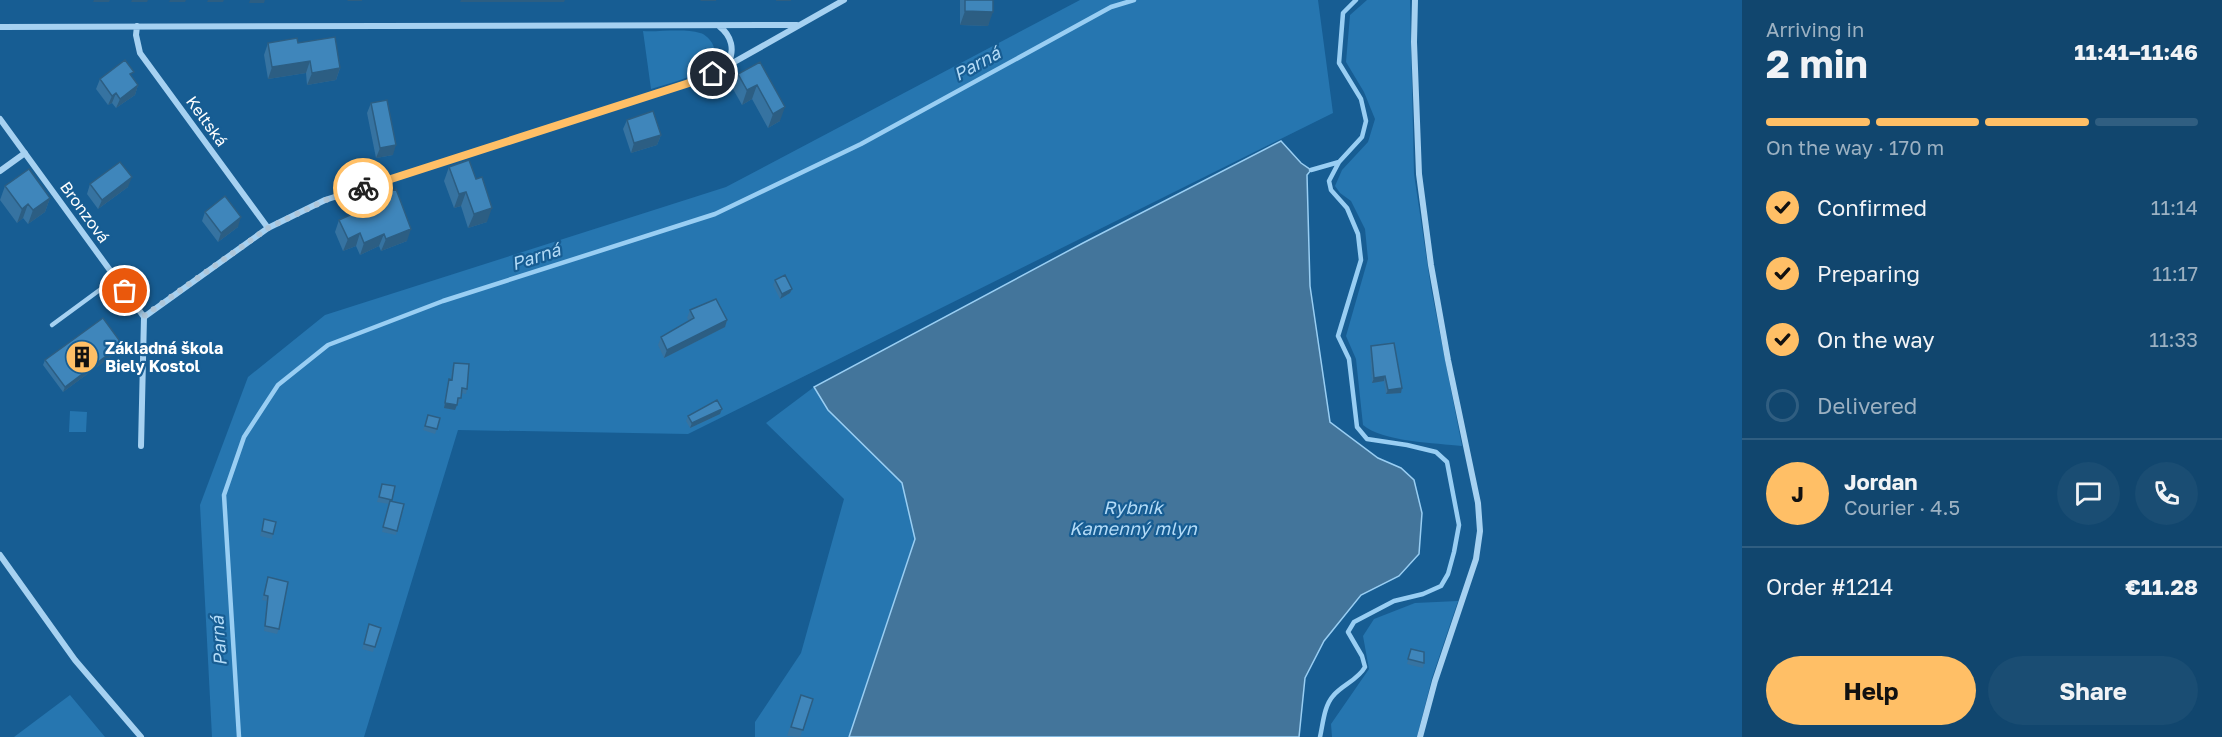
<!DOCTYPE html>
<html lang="en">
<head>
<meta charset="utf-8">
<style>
	body { margin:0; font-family:"Golos Text",sans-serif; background:#1a4d73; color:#f1f3f6; height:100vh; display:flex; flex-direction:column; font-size:22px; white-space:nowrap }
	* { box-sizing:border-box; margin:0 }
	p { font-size:20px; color:#9cb1c2 }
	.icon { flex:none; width:33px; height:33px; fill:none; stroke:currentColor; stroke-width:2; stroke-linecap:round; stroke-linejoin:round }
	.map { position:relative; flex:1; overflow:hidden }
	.panel { display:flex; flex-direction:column; background:#11466e; width:480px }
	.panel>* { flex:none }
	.pin { position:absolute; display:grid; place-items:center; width:51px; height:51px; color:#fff; margin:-26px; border:3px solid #fff; border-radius:50%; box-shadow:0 2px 6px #0007 }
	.courier { position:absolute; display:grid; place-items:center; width:60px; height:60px; margin:-30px; border:4px solid #ffbf66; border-radius:50%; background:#fff; color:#222; box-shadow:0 2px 8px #0007 }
	.head em { font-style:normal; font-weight:700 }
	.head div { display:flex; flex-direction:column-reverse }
	.head { display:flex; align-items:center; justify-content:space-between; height:102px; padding:0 24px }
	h1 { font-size:39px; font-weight:700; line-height:45px }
	.bar { display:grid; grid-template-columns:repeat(4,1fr); gap:9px 6px; align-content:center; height:72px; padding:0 24px }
	.bar i { height:8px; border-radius:4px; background:#305e81 }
	.bar .current { background:#ffbf66 }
	.bar p { grid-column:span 4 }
	.line { display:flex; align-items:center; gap:15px; padding:0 24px; border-top:2px solid #305e81 }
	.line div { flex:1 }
	.round { display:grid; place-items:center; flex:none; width:63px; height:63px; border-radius:32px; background:#1a4d73 }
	ol { padding:0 24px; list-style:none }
	li { display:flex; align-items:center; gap:18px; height:66px }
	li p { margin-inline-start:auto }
	li .icon { padding:6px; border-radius:50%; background:#ffbf66; color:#111; stroke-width:4 }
	li:last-child { color:#9cb1c2 }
	li i { width:33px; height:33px; border:3px solid #305e81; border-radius:50% }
	.button { display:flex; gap:12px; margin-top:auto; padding:12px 24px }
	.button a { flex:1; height:69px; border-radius:36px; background:#ffbf66; color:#111; font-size:24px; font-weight:700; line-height:69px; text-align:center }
	.button a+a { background:#1a4d73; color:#f1f3f6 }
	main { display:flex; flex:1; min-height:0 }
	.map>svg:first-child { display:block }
	.green { fill:#2676b0 }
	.water { fill:#43759b; stroke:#99cef3; stroke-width:1.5 }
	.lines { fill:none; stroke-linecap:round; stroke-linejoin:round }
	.stream { stroke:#99cef3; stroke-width:4.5 }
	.service { stroke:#a6d1f1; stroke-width:4.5 }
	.minor { stroke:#a6d1f1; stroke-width:6 }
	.wall { fill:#3673a1 }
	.shaded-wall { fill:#2c5e83 }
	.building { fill:#3f86bb; stroke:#2c5e83; stroke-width:1.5 }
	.done { stroke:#aec6d9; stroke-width:6; stroke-dasharray:0 10.8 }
	.route { stroke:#ffbf66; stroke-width:8 }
	.labels { text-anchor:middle; stroke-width:4.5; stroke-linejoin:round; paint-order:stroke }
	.street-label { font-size:16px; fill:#fff; stroke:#175d93 }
	.poi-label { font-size:16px; font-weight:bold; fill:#fff; stroke:#175d93; text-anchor:start }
	.water-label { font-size:18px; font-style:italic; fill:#b3dbf7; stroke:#175d93 }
</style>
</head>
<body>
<main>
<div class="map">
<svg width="1742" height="737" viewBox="0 0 1742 737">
	<rect width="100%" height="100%" fill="#175d93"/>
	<path class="green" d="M1080 0H1318L1333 113 688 434 458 430 364 737H212L200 505 248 377 325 315 726 187Z
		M1367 0H1410L1414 174 1431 288 1462 446C1436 443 1383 442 1363 425L1356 359 1346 336 1368 259 1365 229 1351 201 1340 193 1335 186 1342 170 1368 142 1375 119 1364 92 1346 62 1350 15Z
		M643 31C659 32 685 28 700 33 705 34 711 40 713 45 725 72 669 83 651 89Z
		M814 387 828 410 902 483 915 539 849 737H755V722L801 653 844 499 766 423Z
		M70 411 87 412 86 432H69Z
		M1458 601 1432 678 1417 737H1332L1331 724 1369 669 1363 636 1374 619 1415 603Z
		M70 695 105 737H14Z"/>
	<path class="water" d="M1281 141 1301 163 1311 170 1307 175 1310 286 1330 422 1378 458 1401 468 1414 480 1422 513 1419 554 1399 576 1361 595 1324 641 1305 678 1299 737H849L915 539 902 483 828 410 814 387 1083 243Z"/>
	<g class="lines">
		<path class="stream" d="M1311 170 1339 162
			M239 737 224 495 244 437 278 385 328 345 443 301 715 214 861 144 1111 7 1134 0
			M1320 737C1323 724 1324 706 1333 696 1342 685 1358 680 1365 667L1362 656 1348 632 1354 622 1394 601 1423 594 1441 586 1448 574 1454 552 1459 525 1447 462 1436 452 1407 445 1367 439 1357 427 1349 359 1338 336 1361 260 1358 234 1347 208 1331 190 1329 181 1339 162 1362 137 1366 121 1361 99 1339 63 1343 13 1356 0"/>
		<path class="service" d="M52 325 116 278"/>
		<path class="minor" d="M1415 0 1414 42 1419 174 1431 265 1448 360 1478 503 1480 531 1476 559 1435 681 1420 737
			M137 26 136 35 140 53 268 228
			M719 26C732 36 735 50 728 64
			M0 27 797 25
			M0 119 144 317 268 228 325 200 689 83 713 74 844 0
			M0 171 25 153
			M141 446 144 317
			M0 555 75 660 141 737"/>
	</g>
	<path class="wall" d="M960 0H993L988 26 960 25Z
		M268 43H298L340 68 336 80 307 85 306 73 268 79 264 55Z
		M760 62 780 121 768 128 752 99 742 105 733 89 738 74Z
		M132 77 138 85 135 95 116 108 112 103 108 105 96 89 100 79Z
		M371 103 393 155 376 158 367 113Z
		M627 120 661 135 657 145 631 153 623 129Z
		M449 167 487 222 468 228 461 206 454 208 444 181Z
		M90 184 128 187 98 209 87 194Z
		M5 186 50 198 45 212 28 224 23 218 17 223 0 200Z
		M370 193 384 194 407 241 381 251 379 246 360 255 356 246 343 251 335 232 339 220 351 214 354 206 368 200Z
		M205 212 238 227 218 242 202 221Z
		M775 280 792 289 790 293 780 299 773 285Z
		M690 310 727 320 725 327 664 358 658 345 661 337 689 321 687 318Z
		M1371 346 1401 393 1386 394 1384 381 1372 383 1370 351Z
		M121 349 63 392 43 365 45 360Z
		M454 363 467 389 466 394 461 393 459 403H457L455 410 444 408 448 384 449 379H451L452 368Z
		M720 414 690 428 686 421 688 416Z
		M428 415 437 429 435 434 423 430Z
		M382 484 395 486 391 502 397 531 396 535 382 532 389 504 377 502Z
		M264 519 273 534 272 539 260 536Z
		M268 577 279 629 277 634 264 631 267 601 262 600Z
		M369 624 381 628 373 652 362 649Z
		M1411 649 1424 663 1423 668 1407 664Z
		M801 695 813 699 800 737 787 736Z"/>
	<path class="shaded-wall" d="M94 0H110L109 2H93Z
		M132 0H148L147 2H131Z
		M170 0H186L185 2H169Z
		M208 0H224L223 2H207Z
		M250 0H265L264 3H249Z
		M348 0H362V1H347Z
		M461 0H565L564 2H460Z
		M701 0H716V1H700Z
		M776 0H791V1H776Z
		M965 11 993 12 988 26 960 25Z
		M310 61 306 73 268 79 272 67Z
		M340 68 336 80 307 85 312 73Z
		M138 85 135 95 116 108 120 99Z
		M757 85 752 99 742 105 747 90Z
		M116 93 112 103 108 105 112 96Z
		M785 107 780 121 768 128 773 114Z
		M661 135 657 145 631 153 634 143Z
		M396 145 393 155 376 158 380 148Z
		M132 177 128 187 98 209 102 200Z
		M466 192 461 206 454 208 459 194Z
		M50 198 45 212 28 224 33 210Z
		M28 204 23 218 17 223 22 209Z
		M492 208 487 222 468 228 474 214Z
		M241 217 238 227 218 242 221 233Z
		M411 229 407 241 381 251 386 239Z
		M360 233 356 246 343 251 348 239Z
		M384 234 379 246 360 255 364 243Z
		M792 289 790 293 780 299 782 294Z
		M727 320 725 327 664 358 667 350Z
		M122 344 121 349 63 392 65 387Z
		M1385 376 1384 381 1372 383 1374 378Z
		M1402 388 1401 393 1386 394 1388 390Z
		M445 403 457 405 455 410 444 408Z
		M722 409 720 414 690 428 692 423Z"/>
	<path class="building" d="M965 0H993V12L965 11Z
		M335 37 340 68 312 73 310 61 272 67 268 43 297 38 298 43Z
		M125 60 134 72 130 74 138 85 120 99 116 93 112 96 100 79Z
		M760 62 785 107 773 114 757 85 747 90 738 74Z
		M387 100 396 145 380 148 371 103Z
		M653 111 661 135 634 143 627 120Z
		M469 160 476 179 482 177 492 208 474 214 466 192 459 194 449 167Z
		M120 162 132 177 102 200 90 184Z
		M29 169 50 198 33 210 28 204 22 209 5 186Z
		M382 189 384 194 396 189 411 229 386 239 384 234 364 243 360 233 348 239 339 220 357 212 354 206 372 198 370 193Z
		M225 196 241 217 221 233 205 212Z
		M785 275 792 289 782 294 775 280Z
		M716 299 727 320 667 350 661 337 694 318 690 310Z
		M103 318 122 344 65 387 45 360Z
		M1394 343 1402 388 1388 390 1385 376 1374 378 1371 346Z
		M454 363 469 364 467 389 462 388 461 398H458L457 405 445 403 449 379 452 380Z
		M717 400 722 409 692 423 688 416Z
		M428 415 440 418 437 429 425 426Z
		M382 484 395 486 392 500 379 497Z
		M390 501 404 504 397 531 383 527Z
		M264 519 276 522 273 534 262 531Z
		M268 577 288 582 279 629 265 626 268 596 264 595Z
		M369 624 381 628 375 647 364 644Z
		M1411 649 1424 652V663L1408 659Z
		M801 695 813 699 803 730 791 727Z"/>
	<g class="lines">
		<path class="done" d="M125 291 144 316 268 228 326 200 363 188"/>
		<path class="route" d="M363 188 689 83 713 74"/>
	</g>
	<defs>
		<symbol id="building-disc" viewBox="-11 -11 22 22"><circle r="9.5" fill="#ffbf66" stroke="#175d93"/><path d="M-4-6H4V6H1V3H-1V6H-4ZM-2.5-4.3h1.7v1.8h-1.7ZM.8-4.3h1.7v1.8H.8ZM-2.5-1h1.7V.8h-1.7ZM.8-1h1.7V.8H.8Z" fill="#111"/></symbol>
	</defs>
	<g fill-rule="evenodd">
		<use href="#building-disc" x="63" y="338" width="38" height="38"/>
	</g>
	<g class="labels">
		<g class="street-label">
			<text transform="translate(207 121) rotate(54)" y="6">Keltská</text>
			<text transform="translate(85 212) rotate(54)" y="6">Bronzová</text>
		</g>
		<g class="poi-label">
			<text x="105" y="354">Základná škola<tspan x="105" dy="18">Biely Kostol</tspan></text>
		</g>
		<g class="water-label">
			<text transform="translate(977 64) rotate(-29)" y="6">Parná</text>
			<text transform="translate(536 257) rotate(-18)" y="6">Parná</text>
			<text x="1133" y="514">Rybník<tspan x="1133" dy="21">Kamenný mlyn</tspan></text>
			<text transform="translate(219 641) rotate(-94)" y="6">Parná</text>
		</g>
	</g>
</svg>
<div class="pin" style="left:125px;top:291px;background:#ea580c"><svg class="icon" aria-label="bag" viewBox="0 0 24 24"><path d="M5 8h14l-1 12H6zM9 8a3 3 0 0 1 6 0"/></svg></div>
<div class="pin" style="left:713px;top:74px;background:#1f2937"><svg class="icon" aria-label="home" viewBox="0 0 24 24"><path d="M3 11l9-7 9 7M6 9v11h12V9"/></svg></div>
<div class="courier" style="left:363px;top:188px"><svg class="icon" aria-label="bike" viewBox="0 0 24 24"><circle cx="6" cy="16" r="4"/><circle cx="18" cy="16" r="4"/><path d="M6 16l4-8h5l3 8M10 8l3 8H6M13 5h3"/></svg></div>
</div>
<section class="panel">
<div class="head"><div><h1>2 min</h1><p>Arriving in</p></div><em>11:41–11:46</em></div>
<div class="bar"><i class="current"></i><i class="current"></i><i class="current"></i><i></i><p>On the way · 170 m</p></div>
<ol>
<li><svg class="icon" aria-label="check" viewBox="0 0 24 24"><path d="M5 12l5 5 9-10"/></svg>Confirmed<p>11:14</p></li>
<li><svg class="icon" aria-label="check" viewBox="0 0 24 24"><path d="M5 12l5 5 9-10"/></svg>Preparing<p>11:17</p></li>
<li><svg class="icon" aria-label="check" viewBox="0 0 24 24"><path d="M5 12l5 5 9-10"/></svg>On the way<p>11:33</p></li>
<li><i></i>Delivered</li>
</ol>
<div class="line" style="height:108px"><b class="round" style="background:#ffbf66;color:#111">J</b><div><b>Jordan</b><p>Courier · 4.5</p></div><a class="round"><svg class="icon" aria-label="chat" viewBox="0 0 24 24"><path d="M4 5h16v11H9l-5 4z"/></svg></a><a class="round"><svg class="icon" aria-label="phone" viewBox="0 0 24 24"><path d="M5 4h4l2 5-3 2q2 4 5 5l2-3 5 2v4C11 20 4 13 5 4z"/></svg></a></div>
<div class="line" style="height:78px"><div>Order #1214</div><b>€11.28</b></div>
<div class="button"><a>Help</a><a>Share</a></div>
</section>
</main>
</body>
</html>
